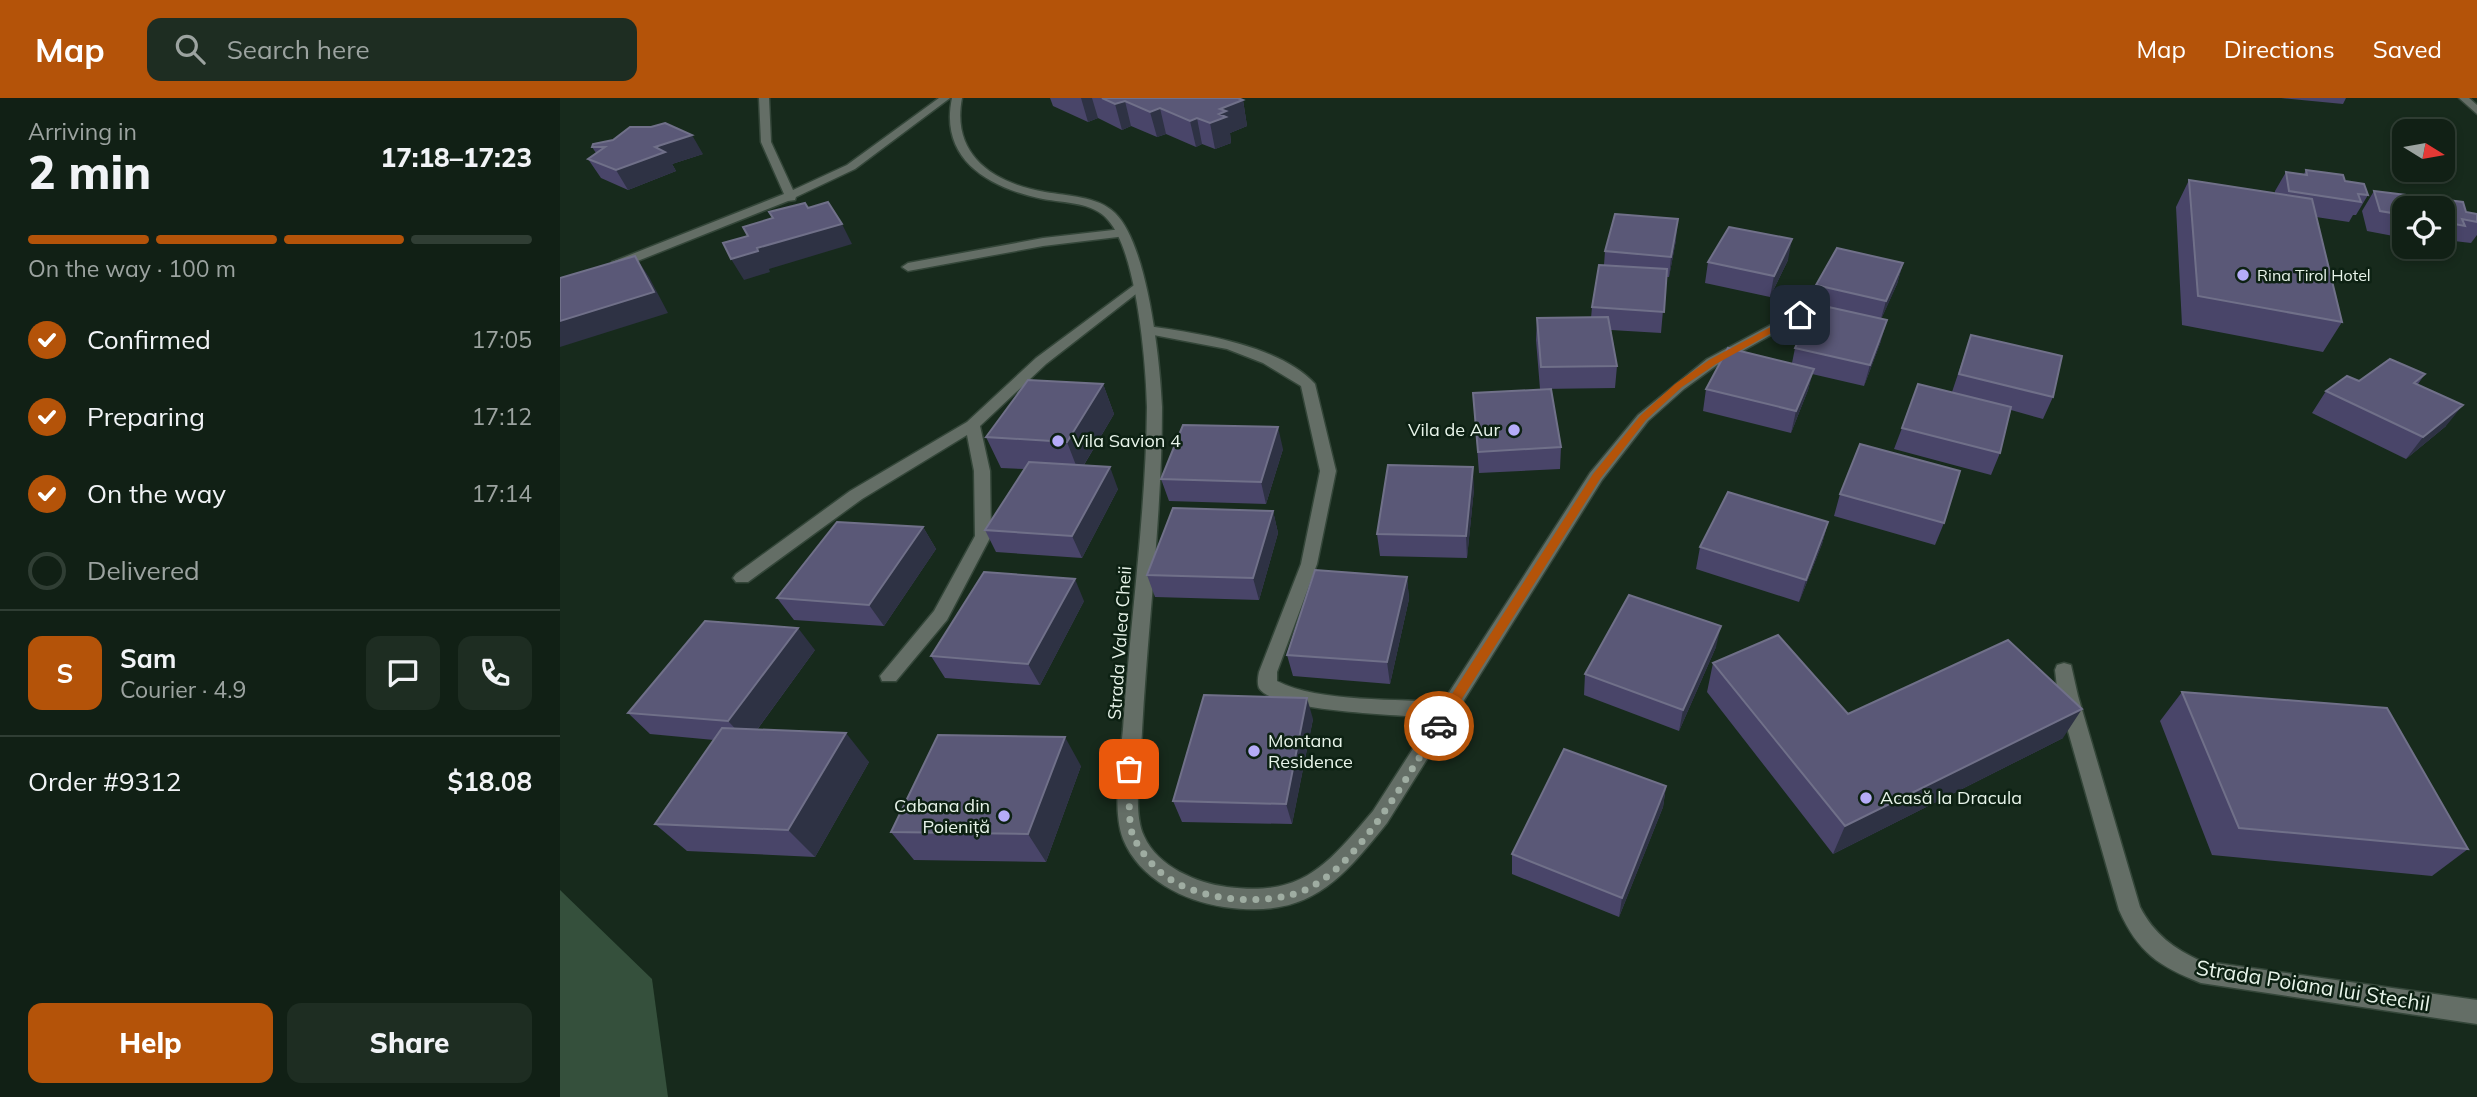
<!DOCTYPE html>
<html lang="en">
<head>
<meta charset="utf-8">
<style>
	body { margin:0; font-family:Mulish,sans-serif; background:#1e2d22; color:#f1f3f6; height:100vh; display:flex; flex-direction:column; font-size:26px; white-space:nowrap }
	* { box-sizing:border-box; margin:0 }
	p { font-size:23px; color:#9ca3a0 }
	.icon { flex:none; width:38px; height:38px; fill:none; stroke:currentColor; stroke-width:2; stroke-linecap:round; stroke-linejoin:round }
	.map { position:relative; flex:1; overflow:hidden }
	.sheet { display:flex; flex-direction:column; background:#112015; width:560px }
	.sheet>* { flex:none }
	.needle { width:46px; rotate:101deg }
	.fabs { position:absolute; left:1832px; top:21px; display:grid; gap:14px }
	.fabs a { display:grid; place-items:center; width:63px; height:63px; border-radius:14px; background:#112015; box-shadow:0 4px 10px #0003,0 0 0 2px #303e34; font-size:35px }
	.pin { position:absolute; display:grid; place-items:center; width:60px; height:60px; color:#fff; margin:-30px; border-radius:14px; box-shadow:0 4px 10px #0006 }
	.courier { position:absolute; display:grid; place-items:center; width:70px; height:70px; margin:-35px; border:5px solid #b45309; border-radius:50%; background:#fff; color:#222; box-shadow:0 2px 9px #0007 }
	.overview em { font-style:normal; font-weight:800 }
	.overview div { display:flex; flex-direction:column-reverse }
	.overview { display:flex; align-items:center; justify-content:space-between; height:119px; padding:0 28px }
	h1 { font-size:46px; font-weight:800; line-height:52px }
	.bar { display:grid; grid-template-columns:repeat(4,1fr); gap:10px 7px; align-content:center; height:84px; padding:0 28px }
	.bar i { height:9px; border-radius:5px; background:#303e34 }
	.bar .current { background:#b45309 }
	.bar p { grid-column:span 4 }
	.line { display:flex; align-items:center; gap:18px; padding:0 28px; border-top:2px solid #303e34 }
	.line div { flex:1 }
	.round { display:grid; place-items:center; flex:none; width:74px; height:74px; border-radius:14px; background:#1e2d22 }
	ol { padding:0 28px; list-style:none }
	li { display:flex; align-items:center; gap:21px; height:77px }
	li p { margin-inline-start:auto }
	li .icon { padding:7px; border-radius:50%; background:#b45309; color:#fff; stroke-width:4 }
	li:last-child { color:#9ca3a0 }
	li i { width:38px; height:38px; border:4px solid #303e34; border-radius:50% }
	.action { display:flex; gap:14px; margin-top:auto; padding:14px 28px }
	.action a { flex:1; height:80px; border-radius:14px; background:#b45309; color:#fff; font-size:28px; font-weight:800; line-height:80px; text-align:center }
	.action a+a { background:#1e2d22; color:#f1f3f6 }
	header { display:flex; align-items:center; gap:42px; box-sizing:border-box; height:98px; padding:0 35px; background:#b45309; color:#fff }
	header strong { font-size:33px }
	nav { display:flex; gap:38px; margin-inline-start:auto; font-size:24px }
	.search { width:490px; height:63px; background:#1e2d22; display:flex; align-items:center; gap:18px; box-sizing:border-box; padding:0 24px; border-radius:14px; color:#9ca3a0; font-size:26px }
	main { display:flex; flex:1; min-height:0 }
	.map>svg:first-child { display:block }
	.green { fill:#35503c }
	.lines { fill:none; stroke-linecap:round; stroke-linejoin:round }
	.lane-casing { stroke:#344639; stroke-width:3 }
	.street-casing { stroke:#344639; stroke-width:3 }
	.lane { fill:#646e66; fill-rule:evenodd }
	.street { fill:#646e66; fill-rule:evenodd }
	.wall { fill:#494569 }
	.shaded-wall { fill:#2e3244 }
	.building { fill:#5a5877; stroke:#707089; stroke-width:2 }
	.route { fill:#b45309 }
	.done { stroke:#9fada2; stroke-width:7; stroke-dasharray:0 12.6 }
	.poi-dot { fill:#b5acf8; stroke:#0d2113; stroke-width:2.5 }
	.labels { text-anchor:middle; stroke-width:5; stroke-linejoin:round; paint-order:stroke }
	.far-poi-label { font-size:16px; fill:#e8f4ea; stroke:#0d2113; text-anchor:start }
	.poi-label { font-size:18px; fill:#e8f4ea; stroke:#0d2113; text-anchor:start }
	.street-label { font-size:18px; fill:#e8f4ea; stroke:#0d2113 }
	.near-street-label { font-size:21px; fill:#e8f4ea; stroke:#0d2113 }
</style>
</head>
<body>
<header>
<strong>Map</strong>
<div class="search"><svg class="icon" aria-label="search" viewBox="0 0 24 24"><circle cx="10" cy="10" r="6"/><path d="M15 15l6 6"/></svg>Search here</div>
<nav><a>Map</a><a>Directions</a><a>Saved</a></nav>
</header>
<main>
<section class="sheet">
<div class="overview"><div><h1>2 min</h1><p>Arriving in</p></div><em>17:18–17:23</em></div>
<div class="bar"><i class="current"></i><i class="current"></i><i class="current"></i><i></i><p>On the way · 100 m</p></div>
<ol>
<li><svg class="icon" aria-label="check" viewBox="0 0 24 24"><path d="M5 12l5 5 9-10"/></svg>Confirmed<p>17:05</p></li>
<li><svg class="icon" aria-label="check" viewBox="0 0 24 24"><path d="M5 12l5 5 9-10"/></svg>Preparing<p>17:12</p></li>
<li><svg class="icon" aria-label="check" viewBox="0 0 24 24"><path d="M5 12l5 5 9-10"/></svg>On the way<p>17:14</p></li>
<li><i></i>Delivered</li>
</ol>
<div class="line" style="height:126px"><b class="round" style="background:#b45309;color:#fff">S</b><div><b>Sam</b><p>Courier · 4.9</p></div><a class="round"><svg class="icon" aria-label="chat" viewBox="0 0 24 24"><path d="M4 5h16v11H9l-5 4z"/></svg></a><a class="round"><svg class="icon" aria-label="phone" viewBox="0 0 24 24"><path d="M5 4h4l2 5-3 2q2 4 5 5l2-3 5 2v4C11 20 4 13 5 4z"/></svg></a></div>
<div class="line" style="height:91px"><div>Order #9312</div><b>$18.08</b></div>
<div class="action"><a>Help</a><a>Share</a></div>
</section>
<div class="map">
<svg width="1917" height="999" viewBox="0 0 1917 999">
	<rect width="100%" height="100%" fill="#172a1c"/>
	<path class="green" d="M0 792 92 881 108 999H0Z"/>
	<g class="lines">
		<defs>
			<path id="lane" d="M199 0H209L211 44 233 92 287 67 379 0H390L295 71 236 99 235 102 228 103 60 170H52V164L224 96 201 44Z
				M562 131 568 135 566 138 483 148 348 173 342 169 348 165 483 140Z
				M577 185 581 186V192L486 266 420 328 430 373 431 438 387 522 336 583H322L320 578 374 513 415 438 414 373 407 337 302 401 188 484H176L173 480 176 476 290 393 407 324 476 260Z
				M588 228C637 235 720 247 755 286L776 373 757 466 717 574V583C758 605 840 600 888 605L895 608 898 613 895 618 888 621C857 617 713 615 699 590 697 585 698 579 699 574L741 466 760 373 741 288 703 265 667 251 583 235V229Z"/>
			<path id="street" d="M392 0H402C391 57 433 85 485 94 507 98 538 98 555 115 588 147 600 263 602 309 602 417 588 525 582 633 581 660 572 714 584 738 598 769 637 785 667 789 743 799 767 767 813 713L1030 375 1078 317 1147 261 1235 214 1240 213 1247 217 1157 267 1124 291 1088 323 1042 382 827 725C779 785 747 821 664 809 624 803 579 781 563 741 552 712 560 662 563 631 570 524 586 416 587 309 586 266 577 154 548 122 533 104 505 105 483 101 429 90 379 62 392 0Z
				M1899 0H1909L1917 7V16Z
				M1504 565 1511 567 1518 598 1580 809C1594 836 1614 851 1641 863L1917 902V926L1641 885C1599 868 1578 855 1559 812L1498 598 1495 572 1497 567Z"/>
		</defs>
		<use href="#lane" class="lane-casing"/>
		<use href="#street" class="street-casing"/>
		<use href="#lane" class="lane"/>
		<use href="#street" class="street"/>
	</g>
	<path class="wall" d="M490 0H678L683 2 687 28 670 35 671 45 655 51 642 46 636 49 606 36 597 39 571 28 562 32 538 20 528 24 493 8Z
		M1721 0H1786L1783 6Z
		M53 42 143 56 112 66 116 73 68 92 41 80 28 61 36 55 32 49Z
		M1746 72 1785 83 1808 97 1796 117H1793L1789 124 1756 119 1782 224 1763 254 1622 227 1616 109 1629 82 1715 96V93L1726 74 1744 76Z
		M1814 93 1917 116V137L1911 145 1894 143 1890 148 1883 147V110H1844V140L1807 133 1802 113Z
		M1116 142 1109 179H1106L1101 235 1051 232 1057 268 1055 290 980 291 976 242 977 220H1031L1032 209 1044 167 1045 153Z
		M1228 162 1210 199 1145 185 1148 164Z
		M1343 165 1337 186 1321 221V243L1304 288 1252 276 1248 292 1231 335 1143 313 1146 291 1232 265 1235 250 1254 208 1252 207 1256 187Z
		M1411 237 1493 299 1483 321 1451 312 1440 355 1431 377 1334 351 1342 330 1392 294Z
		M1865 276 1858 286 1886 328 1846 361 1752 315 1766 293 1799 283Z
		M543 286 554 316 524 367 558 391 522 460 436 454 425 432 465 371 441 370 426 339Z
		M913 295 1001 349 1000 371 919 375Z
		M723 351 706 406 609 403 601 381Z
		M914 391 907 460 820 458 817 436Z
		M1280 396 1384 425 1375 447 1274 418Z
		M713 413 718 435 699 502 595 499 587 477Z
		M1268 424 1262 446 1239 504 1136 471 1140 449Z
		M363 429 376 451 324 528 234 522 217 500Z
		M847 479 849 501 830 586 733 578 727 557Z
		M524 503 480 587 385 580 371 558Z
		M1156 549 1119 633 1024 597 1025 576Z
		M255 552 197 632 309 664 255 759 127 753 95 726 154 642 90 636 68 615Z
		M1153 565 1288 616 1503 640 1273 756 1147 594Z
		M1622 594 1908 751 1872 778 1652 757 1600 623Z
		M753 621 732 726 622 724 613 703Z
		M521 668 486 764 354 762 331 734Z
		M1106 688 1103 709 1059 819 952 776V756Z"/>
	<path class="shaded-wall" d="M521 0H532L538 20 528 24Z
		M683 2 687 28 670 35 671 45 655 51 650 25 659 16 660 11Z
		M565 3 571 28 562 32 555 6Z
		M600 10 606 36 597 39 590 14Z
		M637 20 642 46 636 49 630 23Z
		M132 37 143 56 112 66 116 73 68 92 56 72 95 49Z
		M1118 121 1116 142 1109 179 1111 159Z
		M282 126 292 146 209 171 210 174 184 182 171 161 197 150Z
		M1232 141 1228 162 1210 199 1214 178Z
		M75 158 89 179 108 215 0 249V223Z
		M1343 165 1337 186 1320 224 1326 203Z
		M1327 222 1321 243 1304 288 1310 267Z
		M1254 271 1248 292 1231 335 1236 313Z
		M543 286 554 316 519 375 507 344Z
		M1903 307 1886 328 1846 361 1863 339Z
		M718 329 723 351 706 406 701 384Z
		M550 369 558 391 522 460 512 438Z
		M913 369 914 391 907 460 906 438Z
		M713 413 718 435 699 502 693 480Z
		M1268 424 1262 446 1239 504 1246 482Z
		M363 429 376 451 324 528 309 507Z
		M847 479 849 501 830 586 827 564Z
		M515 481 524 503 480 587 468 566Z
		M1161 528 1156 549 1119 633 1123 612Z
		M238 530 255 552 188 644 168 623Z
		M747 600 753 621 732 726 726 706Z
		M1522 611 1503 640 1273 756 1285 728Z
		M286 635 309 664 255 759 228 732Z
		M505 639 521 668 486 764 468 736Z
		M1106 688 1103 709 1059 819 1062 800Z"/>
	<path class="building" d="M542 0H678L683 2 660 11 666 13 659 16 666 19 650 25 637 20 630 23 600 10 590 14 565 3 555 6Z
		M105 25 132 37 95 49 105 54 56 72 28 61 45 49H32L33 46 53 42 70 29H91Z
		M1746 72 1783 77 1785 83 1804 86 1808 97 1798 96 1801 104 1729 93 1726 74 1747 77Z
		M1629 82 1752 101 1782 224 1638 198Z
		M1814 93 1903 104 1906 114 1917 116V124L1902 121 1905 128 1883 124V110H1844V117L1820 113Z
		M268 104 282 126 197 150 198 153 171 161 163 145 188 138 183 129 213 120 209 114 245 105 248 110Z
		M1055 116 1118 121 1111 159 1045 153Z
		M1169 129 1232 141 1214 178 1148 164Z
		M1277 150 1343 165 1326 203 1256 187Z
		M75 158 94 194 0 223V180Z
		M1039 167 1107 171 1104 214 1032 209Z
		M1255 206 1327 222 1310 267 1235 250Z
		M1048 219 1057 268 981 269 977 220Z
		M1411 237 1502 258 1493 299 1399 276Z
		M1168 250 1254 271 1236 313 1146 291Z
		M1830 261 1865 276 1854 285 1903 307 1863 339 1766 293 1787 278 1799 283Z
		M468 282 543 286 507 344 426 339Z
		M1358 286 1451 309 1440 355 1342 330Z
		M991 291 1001 349 918 354 913 295Z
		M623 327 718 329 701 384 601 381Z
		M1300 346 1400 373 1384 425 1280 396Z
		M469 364 550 369 512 438 425 432Z
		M828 367 913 369 906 438 817 436Z
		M1168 394 1268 424 1246 482 1140 449Z
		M613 410 713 413 693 480 587 477Z
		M277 424 363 429 309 507 217 500Z
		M755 472 847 479 827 564 727 557Z
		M424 474 515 481 468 566 371 558Z
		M1069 497 1161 528 1123 612 1025 576Z
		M145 523 238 530 168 623 68 615Z
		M1218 537 1288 616 1448 542 1522 611 1285 728 1153 565Z
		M1622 594 1827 610 1908 751 1679 730Z
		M644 597 747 600 726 706 613 703Z
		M162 630 286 635 228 732 95 726Z
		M378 637 505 639 468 736 331 734Z
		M1004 651 1106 688 1062 800 952 756Z"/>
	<path class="route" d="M1237 215 1244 217 1156 266 1122 289 1086 322 1040 381 883 631H874V624L1033 376 1080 318 1115 286 1149 262Z"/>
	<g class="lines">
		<path class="done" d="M569 671C570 687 567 728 574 740 579 751 594 770 604 777 639 804 713 810 751 789 802 762 848 676 879 628"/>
	</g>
	<g class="poi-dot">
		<circle cx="1683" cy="177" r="7"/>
		<circle cx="954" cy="332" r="7"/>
		<circle cx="498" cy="343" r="7"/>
		<circle cx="694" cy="653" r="7"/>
		<circle cx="1306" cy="700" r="7"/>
		<circle cx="444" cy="718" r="7"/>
	</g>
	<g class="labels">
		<g class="far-poi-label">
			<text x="1697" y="183">Rina Tirol Hotel</text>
		</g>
		<g class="poi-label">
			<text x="940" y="338" text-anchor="end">Vila de Aur</text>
			<text x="512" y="349">Vila Savion 4</text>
			<text x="708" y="649">Montana<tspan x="708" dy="21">Residence</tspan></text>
			<text x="1320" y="706">Acasă la Dracula</text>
			<text x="430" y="714" text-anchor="end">Cabana din<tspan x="430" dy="21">Poieniță</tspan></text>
		</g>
		<g class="street-label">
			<text transform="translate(560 545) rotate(-86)" y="6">Strada Valea Cheii</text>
		</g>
		<g class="near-street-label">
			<text transform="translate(1753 888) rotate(9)" y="7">Strada Poiana lui Stechil</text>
		</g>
	</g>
</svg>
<div class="fabs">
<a><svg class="needle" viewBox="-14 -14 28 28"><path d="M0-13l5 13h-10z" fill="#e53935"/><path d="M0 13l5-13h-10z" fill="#9ca3a0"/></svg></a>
<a><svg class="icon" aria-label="locate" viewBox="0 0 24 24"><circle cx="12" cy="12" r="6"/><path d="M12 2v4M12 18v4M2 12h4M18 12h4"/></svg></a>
</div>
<div class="pin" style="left:569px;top:671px;background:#ea580c"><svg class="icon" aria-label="bag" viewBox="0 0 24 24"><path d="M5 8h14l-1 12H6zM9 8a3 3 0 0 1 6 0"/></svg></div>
<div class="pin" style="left:1240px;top:217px;background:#1f2937"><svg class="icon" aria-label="home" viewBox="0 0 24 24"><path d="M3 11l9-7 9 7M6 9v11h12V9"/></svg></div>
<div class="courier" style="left:879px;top:628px"><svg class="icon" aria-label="car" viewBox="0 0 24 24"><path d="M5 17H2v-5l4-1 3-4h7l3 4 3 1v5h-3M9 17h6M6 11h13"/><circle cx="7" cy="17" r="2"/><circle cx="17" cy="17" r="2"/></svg></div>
</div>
</main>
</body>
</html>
